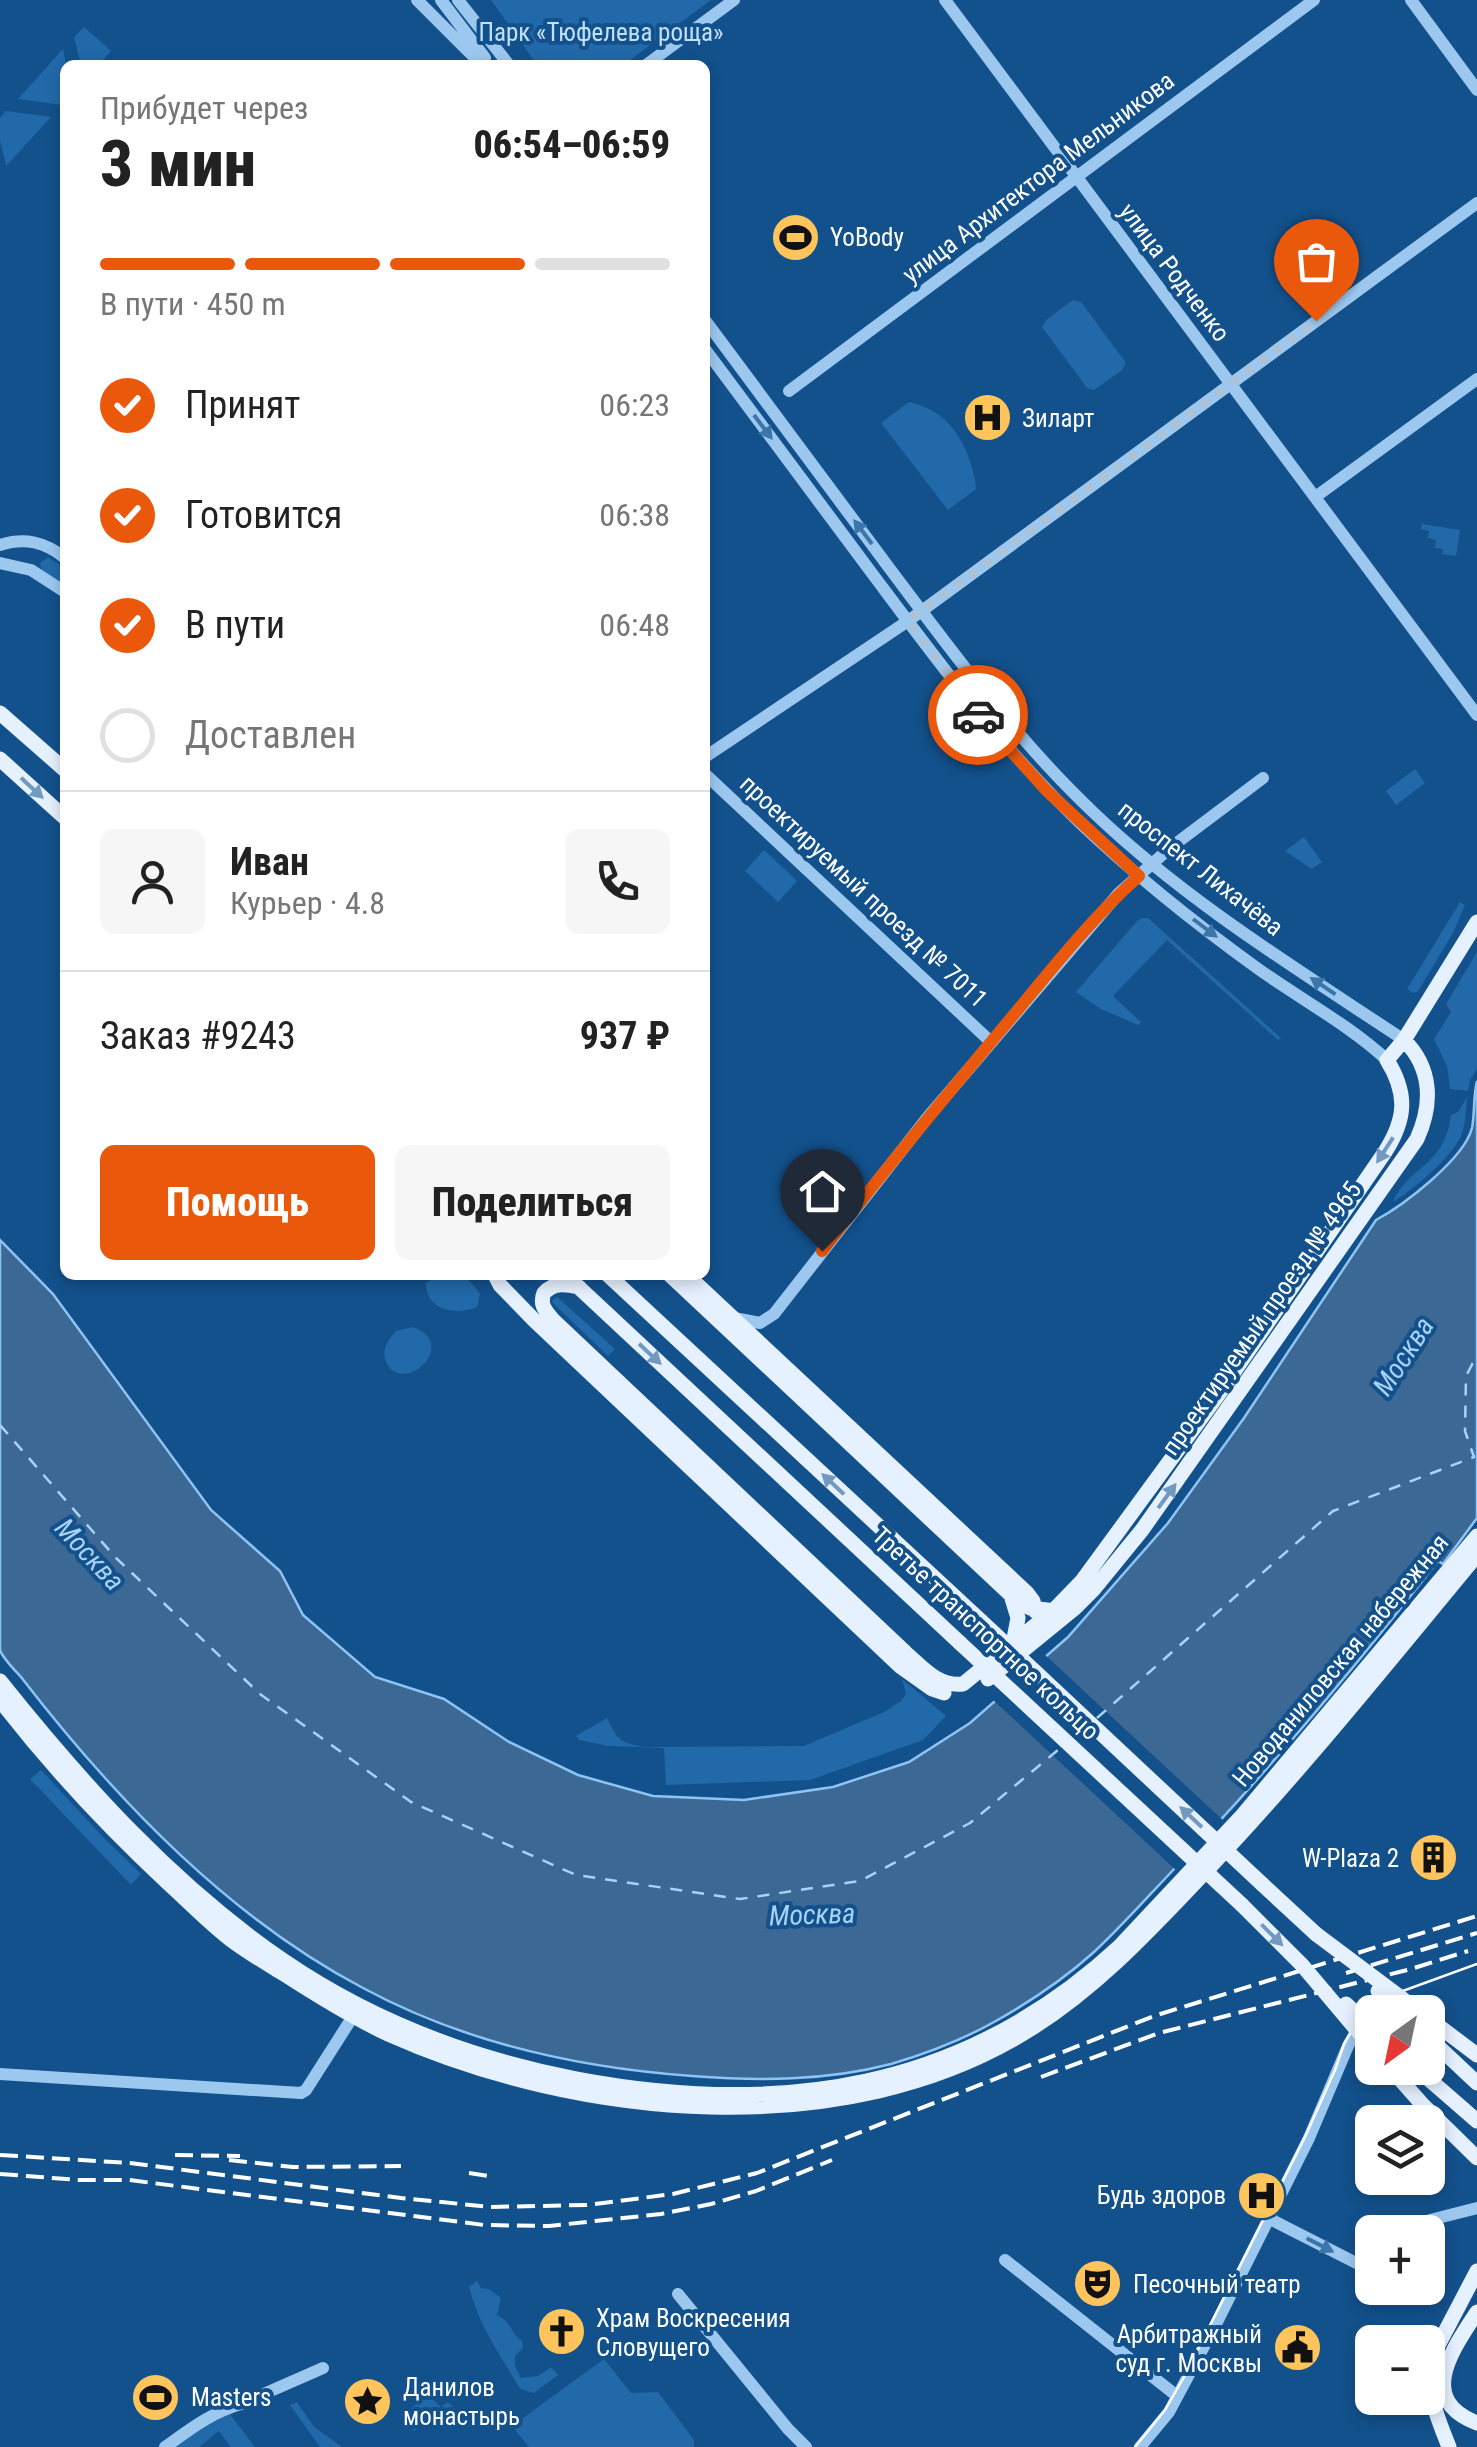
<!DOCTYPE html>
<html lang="ru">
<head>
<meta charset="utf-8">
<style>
	body { margin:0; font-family:"Roboto Condensed",sans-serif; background:#f6f6f6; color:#222; height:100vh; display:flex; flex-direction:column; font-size:38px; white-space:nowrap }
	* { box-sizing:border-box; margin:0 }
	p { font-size:32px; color:#767676 }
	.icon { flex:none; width:55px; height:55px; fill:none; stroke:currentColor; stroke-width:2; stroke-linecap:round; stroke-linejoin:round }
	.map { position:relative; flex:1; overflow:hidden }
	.sheet { position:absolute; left:60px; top:60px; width:650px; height:1220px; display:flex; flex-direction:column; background:#fff; border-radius:15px; box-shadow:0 5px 15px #0003 }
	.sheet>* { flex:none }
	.needle { width:65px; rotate:213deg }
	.buttons { position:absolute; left:1355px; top:1995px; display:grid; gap:20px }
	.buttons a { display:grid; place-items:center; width:90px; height:90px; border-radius:15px; background:#fff; box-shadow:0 5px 15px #0003; font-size:50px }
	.pin { position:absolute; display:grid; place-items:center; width:85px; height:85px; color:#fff; margin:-102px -42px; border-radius:50% 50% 50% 0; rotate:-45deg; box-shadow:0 0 10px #0007 }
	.pin .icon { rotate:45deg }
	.courier { position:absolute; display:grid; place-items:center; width:100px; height:100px; margin:-50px; border:8px solid #ea580c; border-radius:50%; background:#fff; color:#222; box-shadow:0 2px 12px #0007 }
	.headline em { font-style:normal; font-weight:800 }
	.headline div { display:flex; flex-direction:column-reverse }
	.headline { display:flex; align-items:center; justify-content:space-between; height:170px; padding:0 40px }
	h1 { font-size:65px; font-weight:800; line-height:75px }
	.bar { display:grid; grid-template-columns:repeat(4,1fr); gap:15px 10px; align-content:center; height:120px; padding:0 40px }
	.bar i { height:12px; border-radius:8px; background:#e0e0e0 }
	.bar .active { background:#ea580c }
	.bar p { grid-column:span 4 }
	.line { display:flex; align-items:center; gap:25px; padding:0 40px; border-top:2px solid #e0e0e0 }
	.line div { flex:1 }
	.round { display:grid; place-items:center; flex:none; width:105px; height:105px; border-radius:15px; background:#f6f6f6 }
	ol { padding:0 40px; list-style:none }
	li { display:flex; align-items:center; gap:30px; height:110px }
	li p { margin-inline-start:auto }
	li .icon { padding:10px; border-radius:50%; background:#ea580c; color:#fff; stroke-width:4 }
	li:last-child { color:#767676 }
	li i { width:55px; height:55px; border:5px solid #e0e0e0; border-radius:50% }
	.primary-button { display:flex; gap:20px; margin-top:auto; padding:20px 40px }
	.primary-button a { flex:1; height:115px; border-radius:15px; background:#ea580c; color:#fff; font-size:40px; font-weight:800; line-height:115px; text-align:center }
	.primary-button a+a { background:#f6f6f6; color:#222 }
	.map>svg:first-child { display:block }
	.green { fill:#2269a9 }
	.water { fill:#3b6894; stroke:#8ec4f4; stroke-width:2.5 }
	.pier { fill:#13518c }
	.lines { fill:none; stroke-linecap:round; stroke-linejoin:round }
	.ferry { stroke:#a8d2f8; stroke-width:2.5; stroke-dasharray:12 10; stroke-linecap:butt }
	.minor { stroke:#9cc8f0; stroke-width:12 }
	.major { stroke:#e6f1ff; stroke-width:15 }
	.tram { stroke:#fff; stroke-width:2.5 }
	.rail { stroke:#fff; stroke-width:4; stroke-dasharray:18 8; stroke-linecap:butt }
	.major-bridge { stroke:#e6f1ff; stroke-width:15 }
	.oneway { fill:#3c75aa }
	.oneway2 { fill:#7299c0 }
	.done { stroke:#acc2d7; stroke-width:10; stroke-dasharray:0 18 }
	.route { stroke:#ea580c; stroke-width:12 }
	.labels { text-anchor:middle; stroke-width:8; stroke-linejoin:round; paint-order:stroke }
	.park-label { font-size:25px; fill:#c3e1fc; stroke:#13518c }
	.street-label { font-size:25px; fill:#fff; stroke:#13518c }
	.poi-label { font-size:25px; fill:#fff; stroke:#13518c; text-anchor:start }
	.water-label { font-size:28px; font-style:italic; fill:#a8d2f8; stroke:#13518c }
</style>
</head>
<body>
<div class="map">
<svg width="1477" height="2447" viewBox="0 0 1477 2447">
	<rect width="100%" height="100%" fill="#13518c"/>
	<path class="green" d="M491 0H711L623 65H537Z
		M84 27 111 51 98 65H81L74 37Z
		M63 49 66 65 65 102 62 105 18 99Z
		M6 111 51 117 6 166 0 140V118Z
		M1073 300 1081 302 1126 363 1122 370 1094 390 1087 388 1042 327 1046 320Z
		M909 402C943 409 961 433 971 464 973 474 976 479 976 489L948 510 881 423Z
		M1422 524 1460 530 1456 556 1442 554 1443 549 1435 548 1436 540 1428 538 1429 531 1421 529Z
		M48 557 65 568V587L42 571 40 563Z
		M1415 769 1425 783 1396 805 1386 791Z
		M1304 837 1322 862 1312 869 1285 851Z
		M764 850 797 881 778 902 745 871Z
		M1460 902 1465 905 1453 933 1418 991 1413 993 1407 989Z
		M1143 918H1148L1281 1038 1278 1040 1167 940 1113 996 1141 1022 1138 1025 1101 1009 1076 992 1138 920Z
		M1477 952V1069L1470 1080 1468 1091 1450 1089 1447 1066 1434 1039 1451 1012 1446 1004Z
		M1467 1097C1466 1111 1466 1123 1461 1136 1452 1157 1413 1190 1393 1202 1410 1164 1444 1168 1451 1115L1458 1112Z
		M439 1275C458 1275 469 1276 480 1294L477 1307C455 1316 426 1310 426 1283Z
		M557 1297 615 1349 608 1356 553 1303 552 1300Z
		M413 1327C462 1345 399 1400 385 1359 382 1348 389 1339 396 1331Z
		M902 1679 946 1716 923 1740 810 1780 666 1785 664 1748 608 1746 579 1740 576 1736 607 1718C617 1739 619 1742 642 1747L804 1746 884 1712 901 1701 906 1694Z
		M41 1770 103 1837 141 1874 131 1885 30 1779Z
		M477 2281 481 2288 489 2289 501 2298 497 2315C514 2324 508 2331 522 2341L523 2348 515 2356V2366L521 2378 538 2376 551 2367 558 2375 534 2393 521 2389 517 2384C498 2352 478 2323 469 2287Z
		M604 2359 631 2393 658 2392 694 2440V2447H529L512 2426Z
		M428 2395 441 2407 448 2402 466 2420 457 2429 439 2412 427 2427 424 2424 414 2431 406 2420V2412Z
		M297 2402 314 2427 342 2447H320L290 2405Z
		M229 2413 255 2447H231L219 2431 199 2447H173Z"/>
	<path class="water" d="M1477 1081V1518L1443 1564 1438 1561C1356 1666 1271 1769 1178 1865 1150 1894 1123 1925 1094 1952 1064 1979 1028 2003 994 2022 962 2040 925 2054 891 2064 826 2081 759 2081 692 2076 579 2068 463 2042 363 1988 264 1936 180 1861 106 1779 76 1746 48 1712 21 1677 15 1670 3 1659 0 1650 0 1643 0 1636 0 1628 0 1602 0 1576 0 1551 0 1447 0 1343 0 1240L53 1294 211 1510 280 1571 303 1615 375 1677 444 1699 509 1742 578 1775 653 1796 744 1800 833 1787 909 1762 970 1723 1068 1637 1168 1523 1244 1418 1376 1220C1404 1205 1464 1159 1472 1128 1475 1113 1473 1096 1477 1081Z"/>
	<path class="pier" d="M1043 1653 1226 1823 1178 1872 991 1698Z"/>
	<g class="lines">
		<path class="ferry" d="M0 1425 116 1558 260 1694 411 1802 576 1875 740 1899 860 1881 970 1823 1064 1745
			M1097 1718 1333 1511 1474 1457 1465 1431 1466 1376 1477 1355
			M1074 1737 1087 1726"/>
		<path class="minor" d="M417 0 482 65
			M441 0 485 58
			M458 0 509 65
			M945 0 1477 715
			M1411 0 1477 90
			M646 65 734 0
			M705 320C767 403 828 486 890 569 954 654 1016 739 1093 812 1186 901 1297 969 1404 1040
			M705 349C762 426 820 503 877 580 943 668 1001 747 1081 824 1136 876 1196 924 1257 968 1300 999 1348 1024 1387 1060
			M789 391 1314 0
			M1318 495 1477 379
			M0 545C25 537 45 542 65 558
			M0 563 31 570 65 592
			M705 757 908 621 1477 203
			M705 774 991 1042
			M734 1318 760 1323 774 1314 927 1118 1119 893 1170 848 1263 778
			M0 2074 301 2093 306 2090 357 2010
			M1268 2218 1372 2271
			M1416 2232 1430 2220 1477 2208
			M1005 2260 1177 2396
			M1405 2288 1427 2298
			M678 2294 788 2429 806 2447
			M165 2447C189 2430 212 2412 241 2404L323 2368
			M1140 2447 1169 2412 1216 2324 1309 2138 1348 2046 1358 2028"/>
		<path class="major" d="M0 713 65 770
			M0 759 65 818
			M495 1275 500 1285 534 1320 901 1667 932 1689 944 1693
			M608 1275 981 1621
			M670 1275 1011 1595 1030 1608 1056 1611
			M687 1275 1027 1593 1033 1601 1035 1611
			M572 1281 960 1643
			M579 1287C566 1284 554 1282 544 1293 539 1305 546 1311 553 1320L906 1653C923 1668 938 1687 963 1684L1053 1611 1082 1581 1218 1395 1385 1152C1406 1119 1408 1094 1387 1060L1404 1040 1477 922
			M1011 1595 1018 1618 1013 1644
			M988 1679 1075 1608 1093 1590 1142 1530 1417 1139C1433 1104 1432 1068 1404 1040
			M0 1681C83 1785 174 1886 284 1961 372 2021 473 2059 577 2079 780 2117 964 2091 1120 1946L1241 1817 1477 1536
			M0 1700C50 1765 108 1827 168 1883 189 1902 208 1922 230 1939 247 1952 266 1963 284 1974 318 1996 352 2017 388 2034 578 2119 845 2145 1029 2030 1098 1987 1151 1929 1207 1870 1302 1770 1389 1661 1477 1555
			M1262 1884 1316 1934
			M1242 1905 1302 1965
			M1428 2018 1477 2055
			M1428 2037 1477 2083
			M1390 2068 1422 2104 1477 2158
			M1416 2068 1477 2121
			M1477 2312C1454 2348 1415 2399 1477 2423
			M1449 2447C1437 2416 1424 2389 1433 2355L1477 2271"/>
		<path class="tram" d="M1135 2447 1165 2410 1184 2377 1305 2137 1335 2070 1344 2044 1357 2022 1378 2000 1477 1964"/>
		<path class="rail" d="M1346 1973 1477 1933
			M1041 2077 1159 2033 1411 1969 1468 1951
			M0 2155 130 2163 401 2198 491 2207 587 2205 673 2194 757 2173 1154 2016 1477 1916
			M175 2155 240 2156
			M229 2160 293 2167 401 2166
			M469 2173 489 2176
			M0 2174 79 2180H129L484 2225 549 2226 661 2214 711 2204 756 2191 832 2160"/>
		<path class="major-bridge" d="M981 1621 1262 1884
			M960 1643 1242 1905
			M1316 1934 1420 2012
			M1302 1965 1372 2048
			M1378 1991 1401 2012
			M1346 2004 1372 2028"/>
	</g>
	<defs><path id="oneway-solid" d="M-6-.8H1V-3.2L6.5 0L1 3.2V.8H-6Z" transform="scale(2.5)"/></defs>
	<g class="oneway">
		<use href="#oneway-solid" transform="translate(763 427) rotate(53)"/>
		<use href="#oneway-solid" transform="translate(863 532) rotate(-127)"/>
		<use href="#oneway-solid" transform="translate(1205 928) rotate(37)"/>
		<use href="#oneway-solid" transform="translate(1323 986) rotate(-146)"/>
		<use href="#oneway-solid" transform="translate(1320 2245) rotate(27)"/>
	</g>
	<g class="oneway2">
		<use href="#oneway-solid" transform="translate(32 788) rotate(43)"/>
		<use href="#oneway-solid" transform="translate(1385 1150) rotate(123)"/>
		<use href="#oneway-solid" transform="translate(650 1354) rotate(43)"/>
		<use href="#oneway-solid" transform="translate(833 1484) rotate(-137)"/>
		<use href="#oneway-solid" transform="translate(1167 1496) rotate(-54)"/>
		<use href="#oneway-solid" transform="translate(1191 1817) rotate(-137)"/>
		<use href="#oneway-solid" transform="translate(1272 1935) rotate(45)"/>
	</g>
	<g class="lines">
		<path class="done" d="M978 715 908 621 1316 321"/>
		<path class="route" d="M822 1251C880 1175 940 1103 1001 1030 1045 978 1088 921 1139 876L1046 790 978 715"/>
	</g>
	<defs>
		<symbol id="stadium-disc" viewBox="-11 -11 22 22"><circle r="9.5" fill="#ffc45c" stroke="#13518c"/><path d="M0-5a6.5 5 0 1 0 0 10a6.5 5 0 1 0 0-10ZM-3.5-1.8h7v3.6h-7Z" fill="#111"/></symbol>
		<symbol id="hospital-disc" viewBox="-11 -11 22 22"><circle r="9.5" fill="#ffc45c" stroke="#13518c"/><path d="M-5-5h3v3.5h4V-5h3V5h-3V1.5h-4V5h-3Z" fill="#111"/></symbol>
		<symbol id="building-disc" viewBox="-11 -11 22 22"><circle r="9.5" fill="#ffc45c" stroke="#13518c"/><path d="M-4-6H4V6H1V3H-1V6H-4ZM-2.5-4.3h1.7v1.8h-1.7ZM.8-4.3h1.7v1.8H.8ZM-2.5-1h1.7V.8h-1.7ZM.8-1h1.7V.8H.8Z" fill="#111"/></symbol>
		<symbol id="theatre-disc" viewBox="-11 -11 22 22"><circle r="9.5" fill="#ffc45c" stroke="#13518c"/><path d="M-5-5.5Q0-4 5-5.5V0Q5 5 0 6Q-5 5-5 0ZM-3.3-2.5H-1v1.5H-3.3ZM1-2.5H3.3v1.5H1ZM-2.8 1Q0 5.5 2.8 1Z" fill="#111"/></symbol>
		<symbol id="church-disc" viewBox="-11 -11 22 22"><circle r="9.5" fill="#ffc45c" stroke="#13518c"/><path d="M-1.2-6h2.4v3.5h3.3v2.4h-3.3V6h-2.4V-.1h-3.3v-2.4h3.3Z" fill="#111"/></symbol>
		<symbol id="civic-disc" viewBox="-11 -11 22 22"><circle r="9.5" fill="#ffc45c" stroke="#13518c"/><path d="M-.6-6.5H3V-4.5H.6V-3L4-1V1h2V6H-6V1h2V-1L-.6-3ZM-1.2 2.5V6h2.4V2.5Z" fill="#111"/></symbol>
		<symbol id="sight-disc" viewBox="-11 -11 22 22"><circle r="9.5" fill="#ffc45c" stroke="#13518c"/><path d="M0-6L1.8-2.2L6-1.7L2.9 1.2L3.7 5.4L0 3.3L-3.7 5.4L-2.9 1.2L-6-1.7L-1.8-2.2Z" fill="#111"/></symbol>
	</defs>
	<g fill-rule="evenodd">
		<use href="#stadium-disc" x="768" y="210" width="55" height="55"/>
		<use href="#hospital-disc" x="960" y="390" width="55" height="55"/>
		<use href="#building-disc" x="1406" y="1830" width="55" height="55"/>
		<use href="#hospital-disc" x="1234" y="2168" width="55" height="55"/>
		<use href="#theatre-disc" x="1070" y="2256" width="55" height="55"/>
		<use href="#church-disc" x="534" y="2304" width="55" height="55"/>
		<use href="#civic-disc" x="1270" y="2320" width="55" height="55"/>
		<use href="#stadium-disc" x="128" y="2370" width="55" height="55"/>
		<use href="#sight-disc" x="340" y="2374" width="55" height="55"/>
	</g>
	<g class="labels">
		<g class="park-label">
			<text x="601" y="41">Парк «Тюфелева роща»</text>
		</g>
		<g class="street-label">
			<text transform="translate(1038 177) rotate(-37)" y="9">улица Архитектора Мельникова</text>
			<text transform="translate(1175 272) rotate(53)" y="9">улица Родченко</text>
			<text transform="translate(1201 868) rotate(38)" y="9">проспект Лихачёва</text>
			<text transform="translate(864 891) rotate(43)" y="9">проектируемый проезд № 7011</text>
			<text transform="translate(1261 1318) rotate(-55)" y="9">проектируемый проезд № 4965</text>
			<text transform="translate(986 1633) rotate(43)" y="9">Третье транспортное кольцо</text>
			<text transform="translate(1340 1660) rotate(-50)" y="9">Новоданиловская набережная</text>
		</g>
		<g class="poi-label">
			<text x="830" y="246">YoBody</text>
			<text x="1022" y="427">Зиларт</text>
			<text x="1399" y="1867" text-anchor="end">W-Plaza 2</text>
			<text x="1226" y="2204" text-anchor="end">Будь здоров</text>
			<text x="1133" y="2293">Песочный театр</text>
			<text x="596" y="2327">Храм Воскресения<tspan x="596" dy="29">Словущего</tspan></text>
			<text x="1262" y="2343" text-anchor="end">Арбитражный<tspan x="1262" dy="29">суд г. Москвы</tspan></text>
			<text x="403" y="2396">Данилов<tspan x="403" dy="29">монастырь</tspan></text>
			<text x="191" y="2406">Masters</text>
		</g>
		<g class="water-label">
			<text transform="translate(1403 1356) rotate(-57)" y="10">Москва</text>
			<text transform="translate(90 1554) rotate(47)" y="10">Москва</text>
			<text transform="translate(812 1914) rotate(-2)" y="10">Москва</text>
		</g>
	</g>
</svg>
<div class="buttons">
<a><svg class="needle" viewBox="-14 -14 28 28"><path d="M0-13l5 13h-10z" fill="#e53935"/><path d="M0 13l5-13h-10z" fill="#767676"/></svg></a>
<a><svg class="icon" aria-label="layers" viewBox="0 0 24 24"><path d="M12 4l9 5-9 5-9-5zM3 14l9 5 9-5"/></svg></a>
<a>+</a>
<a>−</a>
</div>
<div class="pin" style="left:1316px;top:321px;background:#ea580c"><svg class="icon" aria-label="bag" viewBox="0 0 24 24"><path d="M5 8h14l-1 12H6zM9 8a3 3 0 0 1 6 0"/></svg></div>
<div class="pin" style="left:822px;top:1251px;background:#1f2937"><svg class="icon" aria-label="home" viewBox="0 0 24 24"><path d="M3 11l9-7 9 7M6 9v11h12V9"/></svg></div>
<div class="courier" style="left:978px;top:715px"><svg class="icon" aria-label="car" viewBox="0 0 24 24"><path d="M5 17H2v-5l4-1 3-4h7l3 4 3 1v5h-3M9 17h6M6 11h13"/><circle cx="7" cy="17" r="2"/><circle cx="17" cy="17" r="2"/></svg></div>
<section class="sheet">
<div class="headline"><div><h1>3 мин</h1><p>Прибудет через</p></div><em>06:54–06:59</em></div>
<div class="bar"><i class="active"></i><i class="active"></i><i class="active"></i><i></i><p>В пути · 450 m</p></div>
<ol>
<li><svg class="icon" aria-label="check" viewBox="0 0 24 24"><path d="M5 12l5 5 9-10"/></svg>Принят<p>06:23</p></li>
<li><svg class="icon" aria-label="check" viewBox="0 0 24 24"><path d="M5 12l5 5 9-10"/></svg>Готовится<p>06:38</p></li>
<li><svg class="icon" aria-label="check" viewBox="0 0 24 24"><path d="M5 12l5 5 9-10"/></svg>В пути<p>06:48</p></li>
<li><i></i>Доставлен</li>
</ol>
<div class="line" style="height:180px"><a class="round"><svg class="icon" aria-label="person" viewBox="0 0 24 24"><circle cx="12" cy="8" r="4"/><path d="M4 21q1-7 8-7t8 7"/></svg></a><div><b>Иван</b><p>Курьер · 4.8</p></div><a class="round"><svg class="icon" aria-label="phone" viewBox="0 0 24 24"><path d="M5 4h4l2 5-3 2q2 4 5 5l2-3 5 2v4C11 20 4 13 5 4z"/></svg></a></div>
<div class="line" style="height:130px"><div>Заказ #9243</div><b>937 ₽</b></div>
<div class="primary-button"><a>Помощь</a><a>Поделиться</a></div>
</section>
</div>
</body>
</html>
